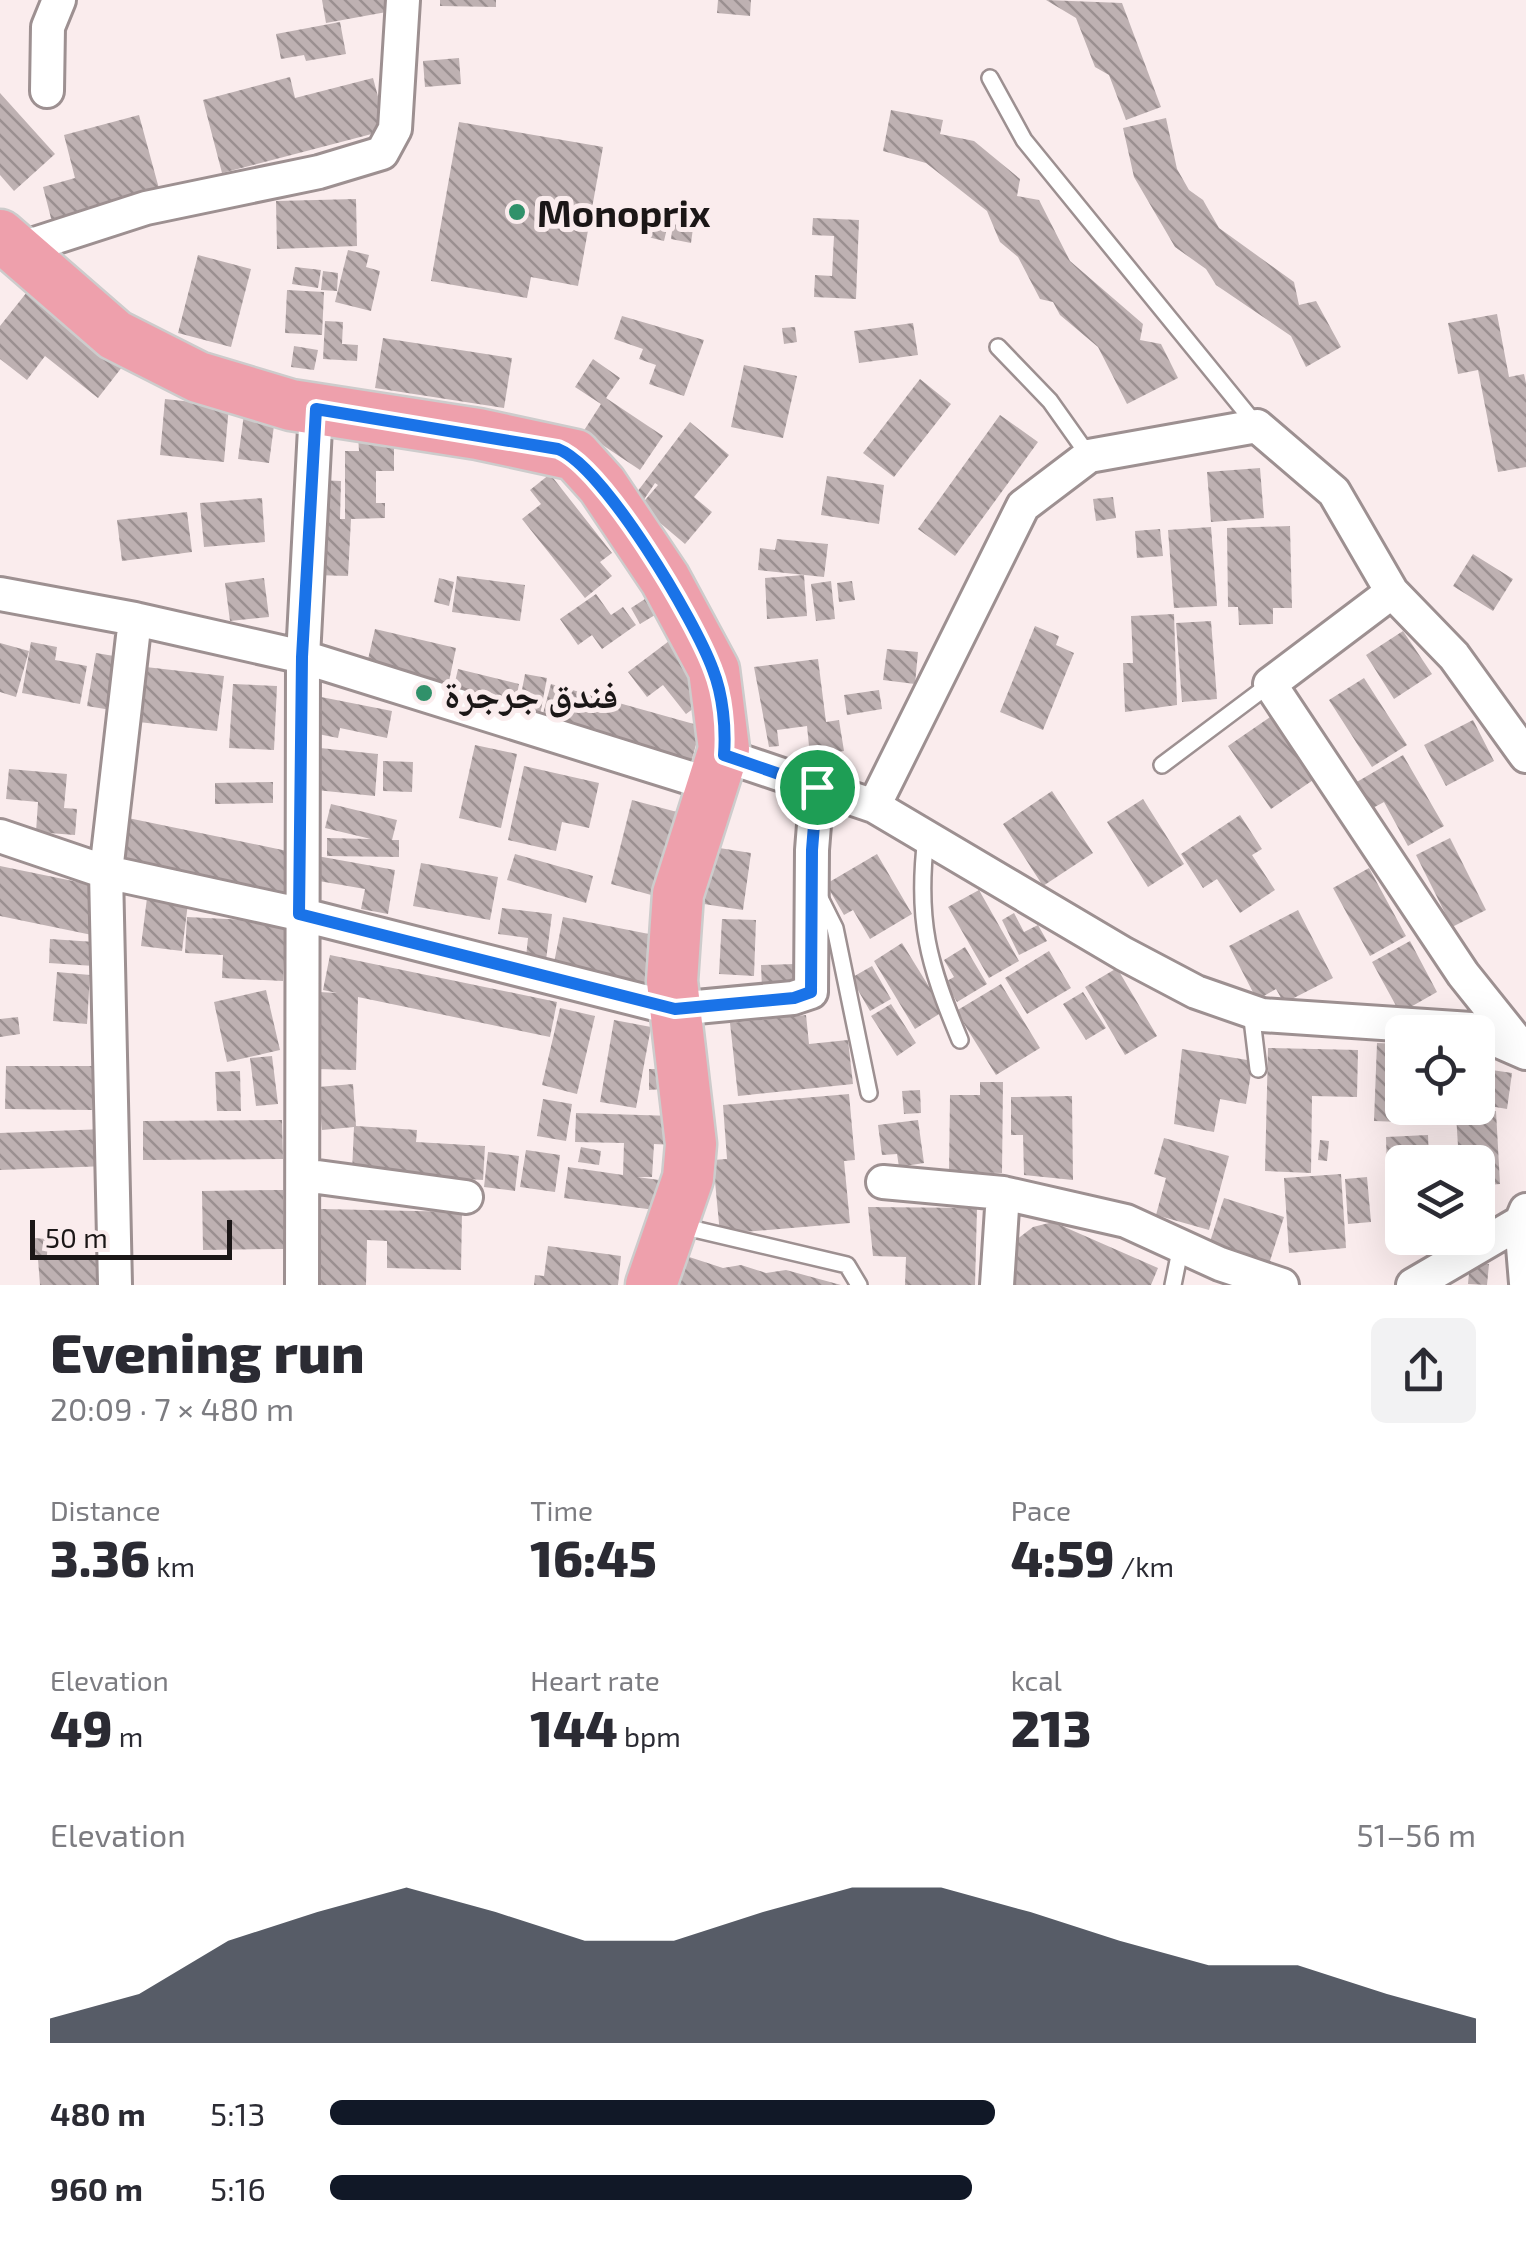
<!DOCTYPE html>
<html lang="en">
<head>
<meta charset="utf-8">
<style>
  body { margin:0; font-family:"Exo 2","Noto Naskh Arabic",sans-serif; background:#f2f2f3; color:#2b2b33; height:100vh; display:flex; flex-direction:column; font-size:38px; white-space:nowrap }
  * { box-sizing:border-box; margin:0 }
  p { font-size:32px; color:#7c7c81 }
  .icon { flex:none; width:55px; height:55px; fill:none; stroke:currentColor; stroke-width:2; stroke-linecap:round; stroke-linejoin:round }
  .map { position:relative; height:1285px; overflow:hidden }
  .panel { display:flex; flex-direction:column; background:#fff; flex:1 }
  .panel>* { flex:none }
  .controls { position:absolute; left:1385px; top:1015px; display:grid; gap:20px }
  .controls a { display:grid; place-items:center; width:110px; height:110px; border-radius:15px; background:#fff; box-shadow:0 10px 40px #0002; font-size:50px }
  .scale { position:absolute; left:30px; bottom:25px; width:202px; box-sizing:border-box; padding-left:10px; border:5px solid #1b1717; border-top:0; font-size:28px; line-height:35px; white-space:nowrap; color:#1b1717; -webkit-text-stroke:8px #faeced; paint-order:stroke }
  .pin { position:absolute; display:grid; place-items:center; width:85px; height:85px; color:#fff; margin:-42px; border:5px solid #fff; border-radius:50%; box-shadow:0 2px 10px #0007 }
  .round { display:grid; place-items:center; flex:none; width:105px; height:105px; border-radius:15px; background:#f2f2f3 }
  .head { display:flex; align-items:center; justify-content:space-between; height:170px; padding:0 50px }
  h1 { font-size:55px; font-weight:800; line-height:75px }
  .metrics { display:grid; grid-template-columns:repeat(3,1fr); gap:15px; height:170px; padding:10px 50px }
  .metrics div { display:grid; align-content:center }
  .metrics b { font-size:50px; font-weight:800 }
  .metrics small { font-size:28px; font-weight:400 }
  .metrics p { font-size:28px }
  .chart { height:280px; padding:20px 50px }
  .chart p { display:flex; justify-content:space-between }
  .chart svg { width:100%; height:180px; margin-top:10px; fill:#111827; opacity:.7 }
  ul { padding:0 50px; list-style:none; font-size:32px }
  li { display:grid; grid-template-columns:160px 120px 1fr; align-items:center; height:75px }
  li i { height:25px; border-radius:12px; background:#111827 }
  .map>svg:first-child { display:block }
  .building { fill:url(#building-back-hatch) }
  .lines { fill:none; stroke-linecap:round; stroke-linejoin:round }
  .service-casing { stroke:#9d9091; stroke-width:20 }
  .minor-casing { stroke:#9d9091; stroke-width:38 }
  .primary-casing { stroke:#cdcccc; stroke-width:55 }
  .service { stroke:#fff; stroke-width:15 }
  .minor { stroke:#fff; stroke-width:32 }
  .primary { stroke:#eea0ac; stroke-width:50 }
  .route-casing { stroke:#fff; stroke-width:20 }
  .route { stroke:#1a73e8; stroke-width:12 }
  .poi-dot { fill:#30916a; stroke:#faeced; stroke-width:4 }
  .labels { text-anchor:middle; dominant-baseline:central; stroke-width:10; stroke-linejoin:round; paint-order:stroke }
  .poi-label { font-size:38px; font-weight:bold; fill:#1b1717; stroke:#faeced; text-anchor:start }
</style>
</head>
<body>
<div class="map">
<svg width="1526" height="1285" viewBox="0 0 1526 1285">
  <defs>
    <pattern id="building-back-hatch" width="6" height="6" patternUnits="userSpaceOnUse" patternTransform="scale(2.5)"><rect width="6" height="6" fill="#beb1b2"/><path d="M-1 5l2 2M0 0l6 6M5-1l2 2" fill="none" stroke="#9a8f90"/></pattern>
  </defs>
  <rect width="100%" height="100%" fill="#faeced"/>
  <path class="building" d="M322,0H390L392,11L326,23Z
    M440,0H496V7L440,6Z
    M718,0H751L750,16L717,13Z
    M1046,0L1122,3L1161,107L1126,120L1109,75L1095,67L1076,18Z
    M340,22L346,54L306,61L304,55L281,59L276,34Z
    M459,58L461,84L425,87L423,61Z
    M290,77L295,98L373,78L387,130L222,173L203,100Z
    M0,93L55,154L14,191L0,175Z
    M891,110L943,120L940,134L974,141L1020,179L1017,196L1039,200L1070,261L1143,324L1140,340L1161,344L1178,378L1127,404L1098,347L1060,315L1053,302L1040,299L1018,257L1000,242L987,211L926,163L883,151Z
    M139,115L161,196L53,226L43,187L75,178L64,135Z
    M1166,118L1177,169L1189,190L1203,200L1219,228L1294,282L1299,305L1316,301L1341,347L1306,367L1291,336L1216,285L1206,269L1175,247L1134,177L1123,128Z
    M459,122L603,147L578,286L531,277L527,298L431,281Z
    M356,199L357,246L277,249L276,201Z
    M813,218L859,220L856,299L814,297L815,275L832,276L834,236L812,235Z
    M648,220L668,224L664,241L644,236Z
    M673,224L693,228L691,243L671,239Z
    M348,250L369,255L366,267L380,271L371,311L335,302Z
    M198,255L251,269L231,347L178,333Z
    M295,267L321,270L318,288L292,284Z
    M323,271L338,273L337,291L321,290Z
    M31,287L126,362L98,398L45,356L27,380L0,359V326Z
    M287,290L324,292L322,335L285,333Z
    M1497,314L1509,377L1524,374L1526,383V467L1498,472L1478,370L1458,374L1448,323Z
    M622,316L704,340L684,396L649,384L656,365L639,359L643,349L614,339Z
    M325,321L343,322L342,344L358,345L357,361L323,359Z
    M913,323L918,355L859,363L854,331Z
    M795,327L797,342L784,344L782,328Z
    M383,338L512,358L504,408L375,388Z
    M294,346L318,350L314,370L291,367Z
    M593,359L620,378L606,398L663,436L640,470L583,432L601,404L575,387Z
    M744,365L797,376L783,438L731,427Z
    M920,379L951,404L894,477L863,453Z
    M165,399L229,406L224,462L160,455Z
    M244,414L275,418L269,463L238,459Z
    M1000,415L1038,442L955,556L918,529Z
    M690,422L729,455L694,497L712,512L685,544L640,506L658,485L655,483L643,501L634,496Z
    M358,435H394V471H376V503H385V518L351,519L348,576L314,575L318,480L341,481L340,519H345V451H359Z
    M1260,468L1264,518L1211,522L1207,472Z
    M550,474L612,553L600,562L612,576L585,598L522,519L541,504L530,490Z
    M827,476L884,485L879,524L821,515Z
    M1113,497L1116,518L1096,521L1093,499Z
    M262,498L265,542L204,547L200,503Z
    M187,512L192,552L122,561L117,520Z
    M1290,526L1292,608H1273V624L1239,625L1238,607H1228L1227,528Z
    M1211,527L1217,606L1174,608L1168,530Z
    M1160,529L1163,556L1137,558L1135,531Z
    M777,539L828,544L824,577L758,570L760,548L775,550Z
    M1473,554L1513,579L1493,611L1453,586Z
    M804,575L807,616L767,619L765,578Z
    M457,576L525,585L520,621L452,612Z
    M264,578L269,617L230,621L225,583Z
    M439,578L454,582L449,606L434,602Z
    M831,581L835,619L816,621L811,584Z
    M852,581L855,600L839,602L837,583Z
    M596,594L611,615L623,607L636,625L602,649L592,635L578,645L560,619Z
    M645,599L655,615L640,624L631,608Z
    M1174,614L1177,705L1125,712L1123,663H1133L1131,616Z
    M1211,621L1217,699L1182,702L1176,623Z
    M1035,626L1059,636L1056,645L1074,653L1043,730L1000,712Z
    M375,629L456,648L448,686L366,668Z
    M1403,631L1432,674L1394,699L1366,655Z
    M669,641L705,689V700L686,714L663,685L647,697L628,672Z
    M31,642L57,647L55,660L87,666L80,704L22,693Z
    M0,643L29,651L16,697L0,692Z
    M887,649L918,652L915,684L883,680Z
    M96,653L126,658L117,711L87,706Z
    M818,659L826,722L839,720L844,751L810,756L807,726L777,730L779,746L769,747L754,667Z
    M137,666L224,676L217,731L130,721Z
    M458,669L519,684L514,710L452,695Z
    M525,674L547,678L539,720L517,716Z
    M1364,678L1407,745L1372,767L1329,700Z
    M233,684L277,686L274,750L229,748Z
    M551,684L701,726L691,763L541,721Z
    M879,690L882,709L847,715L844,695Z
    M321,697L392,711L387,738L340,728L338,738L313,733Z
    M1273,715L1316,778L1271,809L1228,746Z
    M1473,720L1494,761L1446,786L1424,745Z
    M475,745L517,754L501,828L459,818Z
    M320,748L378,754L375,796L316,790Z
    M1403,755L1444,826L1408,846L1384,802L1369,810L1355,783Z
    M383,761L413,762L412,792L383,791Z
    M524,766L599,783L589,828L562,822L556,851L508,840Z
    M9,769L67,774L64,808L77,809L75,835L36,832L38,802L6,799Z
    M273,782V803L215,804V783Z
    M1052,791L1093,853L1043,886L1003,824Z
    M1143,799L1184,864L1148,887L1107,822Z
    M632,800L677,812L655,896L611,884Z
    M331,804L397,820L392,840H399V857L327,856V838L371,839L325,828Z
    M1240,815L1262,849L1252,855L1275,890L1240,913L1217,879L1203,888L1181,854Z
    M128,818L292,852L283,897L118,863Z
    M1450,838L1486,910L1452,927L1416,855Z
    M713,847L751,853L743,910L704,904Z
    M515,854L593,876L586,903L507,880Z
    M877,854L912,914L870,939L853,910L844,915L826,884Z
    M317,856L395,870L388,914L361,909L365,889L313,880Z
    M421,863L498,877L490,920L413,906Z
    M0,866L102,887L92,935L0,916Z
    M1369,868L1406,936L1370,956L1333,888Z
    M979,890L1019,961L989,978L948,907Z
    M147,898L188,903L182,951L141,946Z
    M502,908L552,914L546,960L526,957L528,938L498,934Z
    M1298,910L1333,978L1284,1003L1276,989L1257,1000L1229,946Z
    M1014,913L1024,932L1038,925L1047,941L1019,955L1002,920Z
    M187,917L286,922L283,981L222,978L223,955L185,953Z
    M563,917L654,935L644,986L553,968Z
    M722,919L756,920L754,976L719,974Z
    M50,939L95,942L94,966L49,963Z
    M1410,941L1437,992L1400,1013L1372,962Z
    M902,943L944,1011L915,1029L874,961Z
    M965,947L987,984L957,1002L945,982L954,977L944,960Z
    M1049,951L1071,988L1027,1014L1005,978Z
    M330,955L557,1002L550,1037L358,997L356,1070L317,1069L319,992L337,993L323,990Z
    M795,964L796,988L762,989L761,965Z
    M872,966L891,999L870,1011L851,978Z
    M1117,968L1157,1036L1125,1055L1085,987Z
    M57,972L90,975L87,1024L53,1021Z
    M1001,984L1040,1048L996,1075L956,1011Z
    M266,990L280,1050L227,1062L214,1002Z
    M1083,992L1106,1028L1086,1040L1063,1004Z
    M891,1004L916,1043L897,1056L871,1016Z
    M560,1008L595,1016L577,1094L542,1085Z
    M806,1015L809,1044L848,1040L853,1084L738,1096L730,1023Z
    M18,1017L20,1034L0,1037V1019Z
    M614,1020L651,1027L636,1108L600,1102Z
    M1377,1043L1402,1044V1108H1429L1428,1123L1374,1121Z
    M1268,1048L1358,1050L1357,1097L1312,1096L1311,1173L1265,1171Z
    M1182,1049L1253,1061L1246,1104L1220,1099L1214,1132L1174,1124Z
    M272,1056L278,1104L256,1106L250,1058Z
    M6,1066H93L92,1110L5,1109Z
    M1478,1068L1512,1073L1507,1109L1478,1104Z
    M649,1069H661L662,1089L649,1090Z
    M240,1071L241,1111H217L215,1072Z
    M980,1082H1003L1002,1173L949,1172L950,1095H980Z
    M353,1084L356,1126L417,1130L416,1142L485,1146L483,1180L352,1172L354,1127L322,1130L318,1087Z
    M920,1090L921,1113L904,1114L902,1091Z
    M849,1094L855,1160L844,1161L850,1223L720,1234L713,1160L727,1159L723,1105Z
    M1072,1096L1073,1180L1024,1175L1023,1135H1011V1097Z
    M543,1099L572,1104L566,1141L537,1136Z
    M1496,1111L1500,1184L1478,1186V1162H1459L1456,1114Z
    M576,1113L673,1116V1145L654,1144L652,1177H637L659,1180L655,1210L564,1198L568,1167L623,1175L624,1143L575,1142Z
    M282,1120L283,1159L143,1160V1121Z
    M918,1120L924,1163L899,1167L897,1154L882,1155L878,1125Z
    M105,1129L107,1166L0,1170V1133Z
    M1428,1135L1429,1162H1402V1210H1388L1386,1137Z
    M1164,1138L1229,1156L1209,1230L1156,1215L1166,1178L1154,1174Z
    M1320,1140L1329,1141L1327,1161L1318,1160Z
    M581,1147L601,1151L599,1165L578,1162Z
    M526,1150L560,1155L555,1192L520,1187Z
    M488,1152L519,1156L515,1191L484,1187Z
    M1341,1174L1346,1248L1289,1253L1284,1178Z
    M1367,1177L1371,1222L1348,1224L1345,1179Z
    M283,1190L284,1249L203,1250L202,1191Z
    M1224,1198L1284,1217L1268,1267L1208,1248Z
    M868,1207L977,1208L975,1285H905L906,1257L873,1256Z
    M321,1209L462,1212L461,1270L387,1268V1241L367,1240L366,1285H320Z
    M1053,1222L1158,1268L1151,1285H1013L1016,1240L1033,1227Z
    M33,1238L48,1239L47,1255H33Z
    M548,1246L621,1256L618,1285H534L535,1275L544,1276Z
    M101,1255L103,1285H40L38,1259Z
    M683,1255L723,1268L741,1265L766,1273L786,1270L841,1285H676Z
    M1470,1262L1489,1264L1487,1285L1468,1284Z"/>
  <g class="lines">
    <defs>
      <path id="service" d="M990,78L1024,140L1257,426
        M998,347L1050,401L1089,456
        M1162,765L1270,684
        M926,837C916,921 928,963 960,1040
        M820,898L835,928L869,1093
        M1251,1011L1258,1069
        M681,1226L847,1265L859,1285
        M1173,1285L1181,1246"/>
      <path id="minor" d="M47,91L48,27L59,0
        M16,250L146,208L319,172L382,153L395,129L403,0
        M0,594L135,619
        M723,755L874,806L1124,954L1196,992L1262,1015L1471,1029L1526,1053
        M874,806L1023,506L1089,456L1257,426L1334,492L1392,592
        M0,836L106,872L299,914L675,1009L793,998L811,992L812,850L817,787
        M1523,1049L1463,974L1270,684L1392,592L1454,656L1526,756
        M303,1175L466,1197
        M883,1182L1003,1193
        M1526,1210L1521,1222L1526,1283
        M115,1285L106,872L135,619L303,657L716,786
        M302,1285L303,657L316,409
        M997,1285L1003,1193L1126,1221L1220,1264L1282,1285
        M1413,1285L1521,1222"/>
      <path id="primary" d="M0,235L115,335L198,377L291,405L478,434L575,455L602,485L665,579L714,670L724,749L678,894L672,981L691,1144L688,1178L651,1285"/>
    </defs>
    <use href="#service" class="service-casing"/>
    <use href="#minor" class="minor-casing"/>
    <use href="#primary" class="primary-casing"/>
    <use href="#service" class="service"/>
    <use href="#minor" class="minor"/>
    <use href="#primary" class="primary"/>
  </g>
  <g class="lines">
    <defs>
      <path id="route" d="M316,409L558,449C604,467 695,620 713,670C723,695 726,729 724,755L817,787L812,850L811,992L794,998L675,1009L299,914L302,657Z"/>
    </defs>
    <use href="#route" class="route-casing"/>
    <use href="#route" class="route"/>
  </g>
  <g class="poi-dot">
    <circle cx="517" cy="212" r="10"/>
    <circle cx="424" cy="693" r="10"/>
  </g>
  <g class="labels">
    <g class="poi-label">
      <text x="537" y="212">Monoprix</text>
      <text x="444" y="693">فندق جرجرة</text>
    </g>
  </g>
</svg>
<div class="controls">
<a><svg class="icon" aria-label="locate" viewBox="0 0 24 24"><circle cx="12" cy="12" r="6"/><path d="M12 2v4M12 18v4M2 12h4M18 12h4"/></svg></a>
<a><svg class="icon" aria-label="layers" viewBox="0 0 24 24"><path d="M12 4l9 5-9 5-9-5zM3 14l9 5 9-5"/></svg></a>
</div>
<div class="scale">50 m</div>
<div class="pin" style="left:817px;top:787px;background:#1e9e55"><svg class="icon" aria-label="arrive" viewBox="0 0 24 24"><path d="M6 21V4h12l-3 4 3 4H6"/></svg></div>
</div>
<section class="panel">
<div class="head"><div><h1>Evening run</h1><p>20:09 · 7 × 480 m</p></div><a class="round"><svg class="icon" aria-label="share" viewBox="0 0 24 24"><path d="M12 15V3M7 8l5-5 5 5M5 13v7h14v-7"/></svg></a></div>
<div class="metrics">
<div><p>Distance</p><b>3.36<small> km</small></b></div>
<div><p>Time</p><b>16:45</b></div>
<div><p>Pace</p><b>4:59<small> /km</small></b></div>
</div>
<div class="metrics">
<div><p>Elevation</p><b>49<small> m</small></b></div>
<div><p>Heart rate</p><b>144<small> bpm</small></b></div>
<div><p>kcal</p><b>213</b></div>
</div>
<div class="chart"><p><span>Elevation</span>51–56 m</p>
<svg viewBox="0 0 160 44" preserveAspectRatio="none"><path d="M0 44V38L10 32L20 19L30 12L40 6L50 12L60 19L70 19L80 12L90 6L100 6L110 12L120 19L130 25L140 25L150 32L160 38V44z"/></svg>
</div>
<ul>
<li><b>480 m</b>5:13<i style="width:58%"></i></li>
<li><b>960 m</b>5:16<i style="width:56%"></i></li>
</ul>
</section>
</body>
</html>
